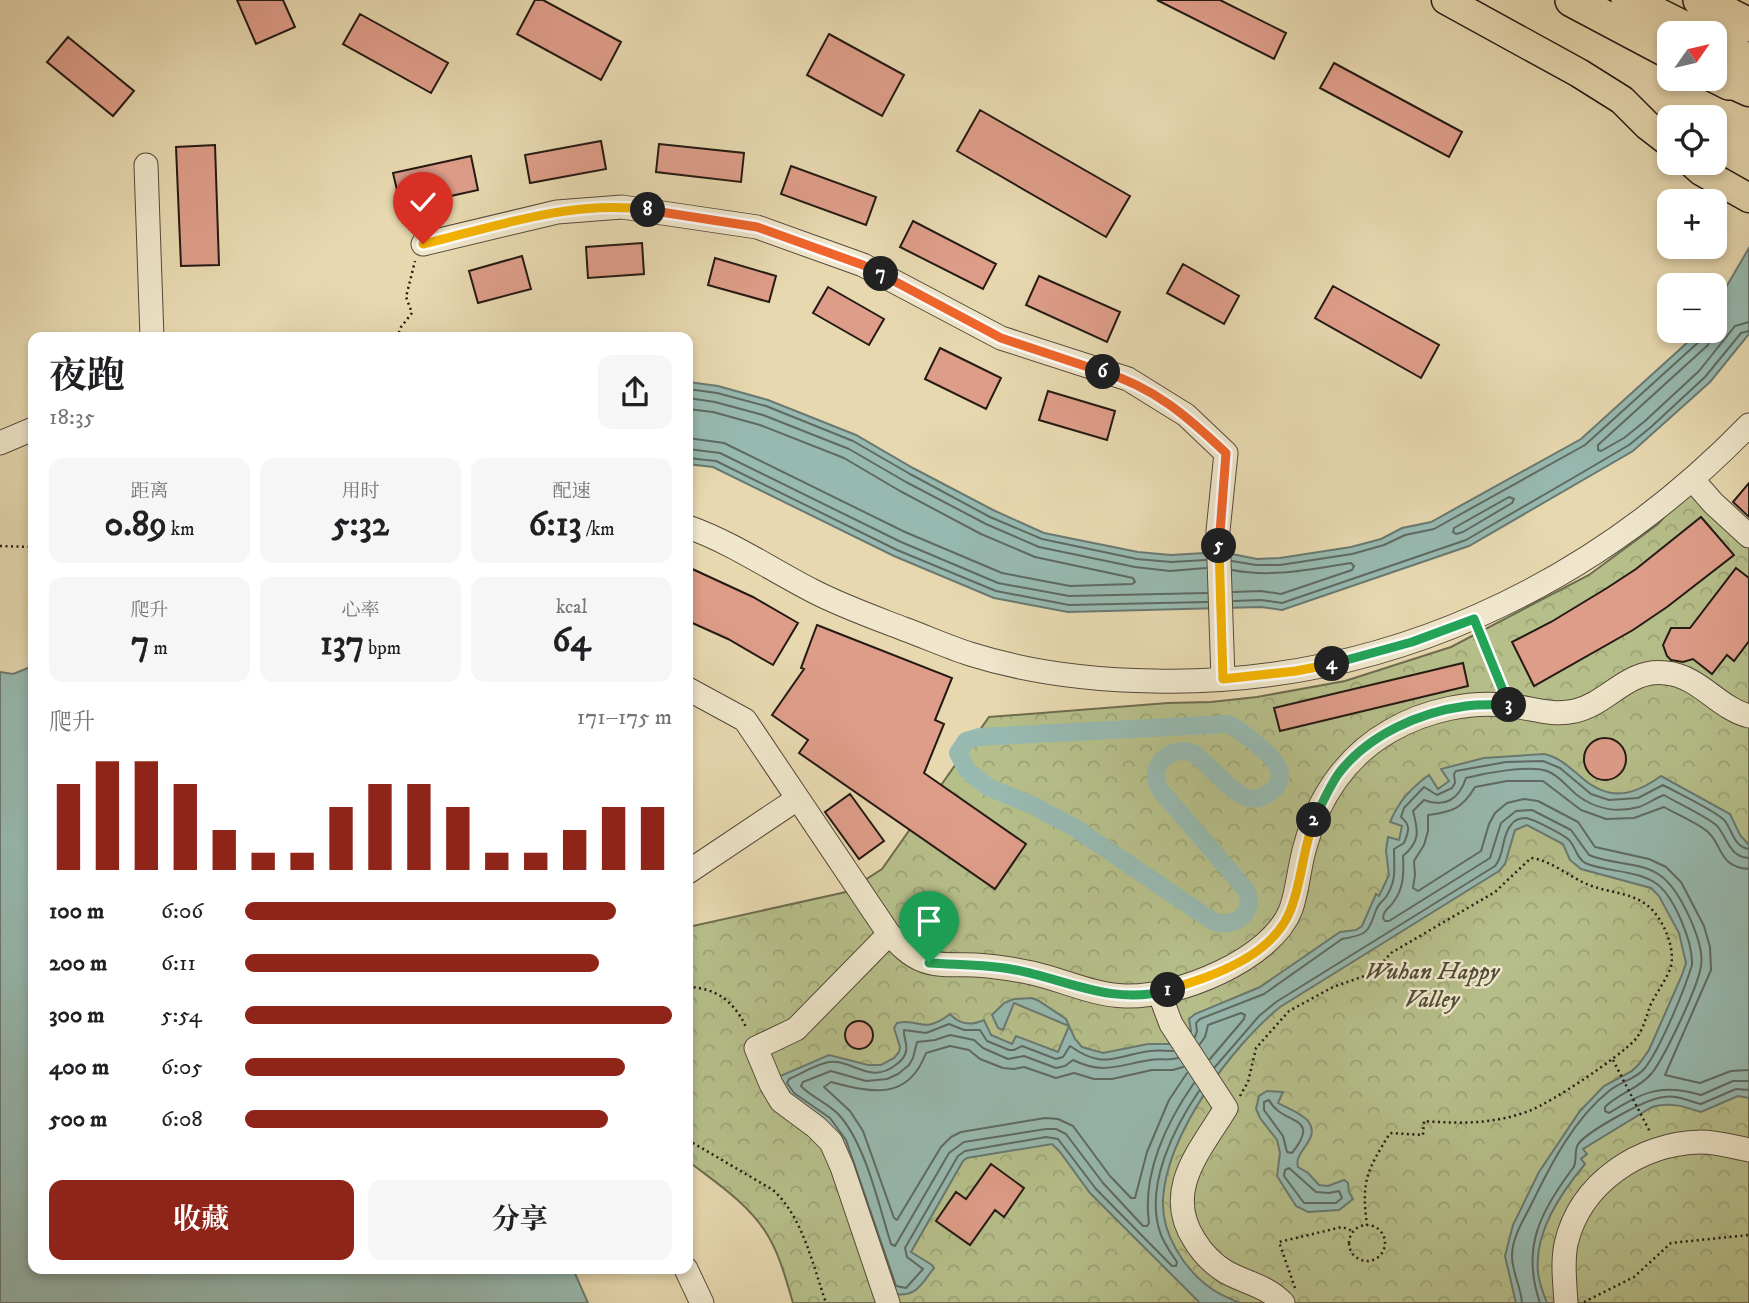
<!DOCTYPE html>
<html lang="zh">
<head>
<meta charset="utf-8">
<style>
  body { margin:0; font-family:"IM FELL DW Pica","Noto Serif SC",serif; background:#f6f6f6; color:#202124; height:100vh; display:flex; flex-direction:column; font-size:26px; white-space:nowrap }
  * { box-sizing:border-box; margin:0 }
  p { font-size:23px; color:#757577 }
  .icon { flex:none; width:38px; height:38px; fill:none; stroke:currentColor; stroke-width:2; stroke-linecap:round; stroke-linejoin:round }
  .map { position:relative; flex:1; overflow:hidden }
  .panel { position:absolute; left:28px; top:332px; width:665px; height:942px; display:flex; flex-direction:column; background:#fff; border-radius:14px; box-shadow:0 4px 10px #0003 }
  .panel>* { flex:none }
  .needle { width:46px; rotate:56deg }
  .controls { position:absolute; left:1657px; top:21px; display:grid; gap:14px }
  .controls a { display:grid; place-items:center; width:70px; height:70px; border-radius:14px; background:#fff; box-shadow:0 4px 10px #0003; font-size:35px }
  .pin { position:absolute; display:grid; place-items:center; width:60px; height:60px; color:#fff; margin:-72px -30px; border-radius:50% 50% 50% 0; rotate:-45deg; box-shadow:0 0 7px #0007 }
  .pin .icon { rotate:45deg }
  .km { position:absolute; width:35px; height:35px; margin:-18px; border-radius:50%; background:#222; color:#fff; font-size:19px; line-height:35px; text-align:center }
  .round { display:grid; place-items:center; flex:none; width:74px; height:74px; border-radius:14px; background:#f6f6f6 }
  .overview { display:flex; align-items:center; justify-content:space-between; height:119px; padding:0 21px }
  h1 { font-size:38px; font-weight:700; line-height:52px }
  .figures { display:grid; grid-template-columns:repeat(3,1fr); gap:10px; height:119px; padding:7px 21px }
  .figures div { display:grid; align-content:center; border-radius:14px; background:#f6f6f6; text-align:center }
  .figures b { font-size:35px; font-weight:700 }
  .figures small { font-size:19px; font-weight:400 }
  .figures p { font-size:19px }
  .chart { height:196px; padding:14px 21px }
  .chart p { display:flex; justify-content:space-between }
  .chart svg { width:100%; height:126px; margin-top:7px; stroke:#8f2418; stroke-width:6 }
  .action { display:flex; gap:14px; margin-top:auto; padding:14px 21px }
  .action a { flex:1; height:80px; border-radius:14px; background:#8f2418; color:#fff; font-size:28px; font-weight:700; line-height:80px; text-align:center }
  .action a+a { background:#f6f6f6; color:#202124 }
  ul { padding:0 21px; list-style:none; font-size:23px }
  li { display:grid; grid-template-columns:112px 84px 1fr; align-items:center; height:52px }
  li i { height:18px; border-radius:9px; background:#8f2418 }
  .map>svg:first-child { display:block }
  .park { fill:url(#park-crowns); stroke:#6e6c4e; stroke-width:2 }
  .water { fill:#97b9b0; stroke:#697971; stroke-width:2 }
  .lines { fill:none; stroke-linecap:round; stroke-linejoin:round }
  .shore { stroke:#5e6a62; stroke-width:2 }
  .canal { stroke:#97b9b0; stroke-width:18 }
  .building { fill:#de9d89; stroke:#251a13; stroke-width:2 }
  .minor-casing { stroke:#564a3a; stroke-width:25 }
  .major-casing { stroke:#251a13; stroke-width:31 }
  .highway-casing { stroke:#251a13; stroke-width:36 }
  .path { stroke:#251a13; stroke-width:2.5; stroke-dasharray:2 3.5; stroke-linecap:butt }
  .minor { stroke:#efe6cb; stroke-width:23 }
  .major { stroke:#e7d8af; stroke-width:28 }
  .highway { stroke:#e7d8af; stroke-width:33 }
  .split-1-casing { stroke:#fff; stroke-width:14 }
  .split-2-casing { stroke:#fff; stroke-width:14 }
  .split-3-casing { stroke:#fff; stroke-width:14 }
  .split-4-casing { stroke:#fff; stroke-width:14 }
  .split-5-casing { stroke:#fff; stroke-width:14 }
  .split-6-casing { stroke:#fff; stroke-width:14 }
  .split-7-casing { stroke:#fff; stroke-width:14 }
  .split-8-casing { stroke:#fff; stroke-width:14 }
  .split-9-casing { stroke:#fff; stroke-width:14 }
  .split-1 { stroke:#22a559; stroke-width:9 }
  .split-2 { stroke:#f5b400; stroke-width:9 }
  .split-3 { stroke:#22a559; stroke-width:9 }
  .split-4 { stroke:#22a559; stroke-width:9 }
  .split-5 { stroke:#f5b400; stroke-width:9 }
  .split-6 { stroke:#f0652b; stroke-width:9 }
  .split-7 { stroke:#f0652b; stroke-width:9 }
  .split-8 { stroke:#f0652b; stroke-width:9 }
  .split-9 { stroke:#f5b400; stroke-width:9 }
  .labels { text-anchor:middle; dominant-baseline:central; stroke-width:5; stroke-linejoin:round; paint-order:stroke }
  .park-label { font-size:24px; font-style:italic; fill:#504c37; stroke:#efe6cb }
</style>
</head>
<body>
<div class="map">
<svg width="1749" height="1303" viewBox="0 0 1749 1303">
  <defs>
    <pattern id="park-crowns" width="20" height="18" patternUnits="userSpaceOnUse" patternTransform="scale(1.75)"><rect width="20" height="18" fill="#b6bf8a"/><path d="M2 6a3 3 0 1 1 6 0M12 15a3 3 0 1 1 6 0" fill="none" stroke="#9ca476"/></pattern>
  </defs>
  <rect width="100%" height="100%" fill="#e7d8af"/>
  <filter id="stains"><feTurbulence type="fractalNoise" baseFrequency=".00286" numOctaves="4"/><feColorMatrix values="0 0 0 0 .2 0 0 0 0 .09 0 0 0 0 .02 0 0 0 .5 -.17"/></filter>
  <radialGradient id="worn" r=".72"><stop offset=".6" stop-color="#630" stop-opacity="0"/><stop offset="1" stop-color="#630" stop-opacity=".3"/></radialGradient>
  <path class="park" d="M1687,491L1749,546V1303H793C786,1279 779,1252 765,1231C746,1202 715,1182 688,1161V927L846,892L882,869L989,717L1168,703L1211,702L1257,697L1345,681L1451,647L1589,575L1658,524Z"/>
  <path class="water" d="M1749,248V334L1710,382L1633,451L1469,546L1282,610L1261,607L1068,612L994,598L894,556L713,467L688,464V382L718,386L768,400L856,435L913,468L993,510L1044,533L1138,552L1171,555L1222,552L1257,559L1280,558L1351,547L1381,539L1402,528L1431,522L1581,439L1700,331H1715V306Z
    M33,666V1269H573L588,1303H0V672L13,674Z
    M1544,754C1559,757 1569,767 1581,777C1609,802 1633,796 1661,776L1730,814L1740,835L1749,845V1098L1738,1096L1701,1112C1683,1106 1670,1102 1652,1107L1583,1149L1587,1154L1581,1159L1585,1164C1561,1193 1534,1232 1538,1272C1539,1283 1543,1293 1547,1303H1516L1505,1256L1513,1225L1539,1172L1580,1111L1604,1086L1632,1071L1639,1064L1649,1050L1682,975L1686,963L1679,933L1659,896L1651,888L1581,869L1570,860L1563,844L1527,825L1515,830L1505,864L1499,871L1280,1007C1231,1047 1167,1134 1163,1199C1161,1233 1184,1270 1212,1289C1220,1295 1231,1299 1240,1303H1200L1090,1193L1060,1152L1052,1144L967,1158L963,1161L911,1252L932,1265L934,1268C921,1284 917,1297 895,1294L848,1163L790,1099L778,1077L829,1055L868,1065H881L894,1058L899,1052L900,1047L894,1028L897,1023C921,1017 921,1036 950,1014C959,1024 971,1026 984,1020L991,1035L1012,1044L1016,1036L1058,1052L1069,1026L1014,1003L1003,1030L998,1028L992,1015L1004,1003L1014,999L1032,998L1039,1001L1066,1019L1075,1039L1082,1047L1103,1053L1148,1044H1170L1191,1031L1189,1019L1195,1014L1260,987L1340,932L1356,930L1362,926L1376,894L1379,896L1389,875L1386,851L1388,837L1399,840L1402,826L1390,822C1399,801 1410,789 1429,775L1438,789L1449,781L1441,769L1484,758Z
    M1267,1091L1283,1092L1278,1103C1287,1108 1301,1113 1308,1121C1322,1139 1293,1151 1298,1167L1308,1173L1319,1185L1328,1186L1344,1180L1348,1183L1349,1192L1353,1199L1339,1210L1308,1212L1296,1206L1277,1176L1280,1153L1277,1140L1260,1118L1256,1109L1259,1096Z"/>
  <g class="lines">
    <path class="shore" d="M1713,331L1708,345L1598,445V450L1601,451L1624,438L1645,421L1699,371L1735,326L1749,322
      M688,389L717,393L766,406L853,441L910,474L990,517L1042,539L1137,559L1171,562L1206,560
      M688,398L715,402L763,415L849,449L906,482L986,524L1039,547L1135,567L1170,571L1206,568
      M688,409L713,412L760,425L844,458L900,491L981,534L1035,557L1133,578L1135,582L1132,584L1070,586L1002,573L905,532L724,443L688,438
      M688,449L720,453L901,542L998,583L1069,596L1207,593
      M688,458L716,461L897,550L996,591L1069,605L1207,602
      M1509,497L1514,499L1512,503L1463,532L1456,534L1453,532L1454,528Z
      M1232,561L1256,565H1280L1352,554L1384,545L1405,535L1434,529L1585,445L1702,339L1704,331
      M1232,570C1272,578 1311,569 1351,563L1354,566L1352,570L1281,594L1261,591L1233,592
      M1234,601L1261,600L1282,603L1466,540L1578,475L1629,445L1651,427L1705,377L1741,333L1749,331
      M1749,858C1730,857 1728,840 1718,827C1712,819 1675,802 1664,795C1655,798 1648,804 1639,807C1617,813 1595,809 1577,795C1567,787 1559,775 1547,771C1528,765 1485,773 1466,778C1459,800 1444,808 1424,800L1413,811C1418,830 1421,841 1403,856C1404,874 1404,889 1392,904C1387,910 1384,910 1383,918L1385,921H1389L1490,858L1501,823L1516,811L1532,810L1571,830L1589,855C1611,865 1641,861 1661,876C1680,890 1705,943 1701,966C1698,987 1665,1056 1652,1073C1639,1089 1619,1093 1605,1107V1111L1609,1113C1644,1092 1660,1083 1701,1095L1733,1081H1749
      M1749,869C1719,867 1723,847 1709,833C1700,824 1676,814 1664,807L1634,818L1606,819L1581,810L1543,781H1507L1475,787C1462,809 1452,812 1428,815V831L1424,845L1414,861L1415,875L1413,888L1418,891L1481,851L1489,824L1495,813L1507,803L1524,799L1538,801L1578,822L1595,847L1649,859L1666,867L1681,882L1704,926L1710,947L1711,970L1665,1075L1700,1083L1731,1071L1749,1070
      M1195,1037L1197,1031L1196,1023L1200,1019L1264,994L1342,939C1367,935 1368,933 1376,910C1378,904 1382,902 1386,897C1397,880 1394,868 1394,849L1404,843C1409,831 1411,825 1401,817L1404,808L1424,787L1437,795L1452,788L1455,783L1454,774L1456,771L1506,762L1543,761L1560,768L1591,794L1609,800L1638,798L1663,785C1676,792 1718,812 1725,821C1733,832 1734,847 1749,849
      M1200,1044L1205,1037L1208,1025L1241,1013L1245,1015L1244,1019L1210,1059
      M1173,1051C1165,1051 1158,1050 1150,1051C1114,1056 1104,1070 1070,1046L1063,1057L1056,1059L1022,1046L1014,1050H1009L987,1041L980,1030H964L949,1024L926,1033L904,1030C903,1037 908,1044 906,1051C905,1057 901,1061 897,1064C870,1086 853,1059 829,1062C816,1064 801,1074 789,1079L787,1083L794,1093L830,1118L846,1140L896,1286L906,1288L923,1269L907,1257L905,1248L958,1156L965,1151L1046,1137L1058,1139L1096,1189L1172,1266H1176L1177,1262C1170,1252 1162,1241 1159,1229C1146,1183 1174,1128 1199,1091
      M1178,1058C1168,1061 1159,1058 1150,1060C1119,1065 1103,1075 1073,1060L1065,1066L1056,1068L1024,1056L1008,1059L983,1048L974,1040L950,1035L935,1040L917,1042L913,1058L909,1065L898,1074L887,1079L866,1081L831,1071L803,1082L801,1086C812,1098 829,1103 840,1116C866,1146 879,1206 891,1244L895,1246L949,1153L964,1142L1046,1129H1056L1066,1134L1103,1183L1143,1226H1147L1149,1223C1142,1174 1166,1123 1194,1083
      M1183,1067L1173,1070H1152L1112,1079H1094L1074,1073L1056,1078L1024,1067L1014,1069L1003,1068L980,1059L969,1050L950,1046L926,1053C908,1101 872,1093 831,1082L824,1087L850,1111L863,1131L894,1218L897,1220L941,1147L951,1137L961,1132L1045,1118L1058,1119L1073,1126L1110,1176L1131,1198H1135L1147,1152L1169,1100L1187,1073
      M1215,1067L1259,1016L1276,1002L1495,866C1505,855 1501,836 1511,825C1514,820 1520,818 1526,818C1533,819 1565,835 1570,841C1577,850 1576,857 1585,863C1606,872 1635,870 1654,882C1674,894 1693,943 1692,965C1684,991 1661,1047 1645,1068C1635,1080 1621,1081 1609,1091C1575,1118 1552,1162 1533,1201C1525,1218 1512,1236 1512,1256C1512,1272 1521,1287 1522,1303
      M1269,1100C1282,1126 1323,1114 1292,1153L1287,1152L1283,1136L1264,1110V1102Z
      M1289,1168L1316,1192L1329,1193L1339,1191L1342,1198L1336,1203H1304L1284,1176L1285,1170Z
      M1540,1303C1521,1248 1540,1212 1573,1168C1578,1161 1573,1150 1579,1143C1590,1130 1647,1098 1664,1097C1677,1095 1689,1101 1701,1104L1736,1089L1749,1090"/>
    <path class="canal" d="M1227,724C1239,728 1272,755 1278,767C1287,786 1262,804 1245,797C1232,792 1207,764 1195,754C1171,743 1145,767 1161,791L1246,890C1257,913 1232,931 1211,920L1075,828L1034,806L988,787L967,770L958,753L966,741L979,737Z"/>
  </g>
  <path class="building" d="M237,0H283L295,27L256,44Z
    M535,0H543L621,42L601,80L517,34Z
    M1157,0H1220L1286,33L1274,59Z
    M360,14L448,63L431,93L343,44Z
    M829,34L904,75L882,116L807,75Z
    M68,37L134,91L113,116L47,62Z
    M1334,63L1462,132L1449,157L1320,88Z
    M980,110L1130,196L1106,237L957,151Z
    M601,141L606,169L530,183L525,155Z
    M659,144L744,153L741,182L656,172Z
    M215,145L219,265L181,266L176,147Z
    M471,156L478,190L401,207L393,173Z
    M791,166L876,197L866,225L781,194Z
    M913,221L996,264L983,289L900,247Z
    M642,243L644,274L588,278L586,247Z
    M522,256L531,289L478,303L469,271Z
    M715,258L776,276L769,302L708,285Z
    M1183,264L1239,296L1224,324L1167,293Z
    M1039,276L1120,312L1107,342L1026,305Z
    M1333,286L1439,345L1421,378L1315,318Z
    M828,287L884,319L869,345L813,313Z
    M940,348L1001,378L986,409L925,379Z
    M1048,391L1115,411L1107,440L1039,420Z
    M1749,483V517L1733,502Z
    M1701,517L1734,555L1667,607L1633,630L1534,686L1512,642L1551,622L1607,588L1636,569Z
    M688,567L753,597L798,623L773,665L728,639L688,621Z
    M1736,568L1749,578V641L1734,661L1727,655L1712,674L1693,659L1683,662L1671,660L1667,656L1663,645L1671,628H1690Z
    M817,625L952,678L935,720L944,724L924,773L1026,844L995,889L799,753L808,740L772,715L804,669L801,668Z
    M1463,663L1468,686L1280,731L1274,708Z
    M1584 759a21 21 0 1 1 42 0a21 21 0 1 1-42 0Z
    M850,794L884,841L859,859L825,812Z
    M845 1035a14 14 0 1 1 28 0a14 14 0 1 1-28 0Z
    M991,1164L1024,1188L1004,1217L995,1210L970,1245L936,1221L956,1192L966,1199Z"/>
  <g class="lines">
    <defs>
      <path id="minor" d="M146,165L152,338
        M423,244L557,212L622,207L757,227L863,265L1001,338L1128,379L1186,415L1226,453L1218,531L1223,679
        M0,443L33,429
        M1693,480L1713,503L1749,536
        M688,527C731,542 772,570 813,591C842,606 873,617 904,629C926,637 948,647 970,654C1030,673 1091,680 1154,681C1383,686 1592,587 1749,425
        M688,689L745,720L889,934
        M688,872L797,799
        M1159,992L1171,1024L1226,1108C1200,1151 1162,1191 1195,1241C1203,1254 1213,1264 1226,1272C1246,1283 1267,1286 1283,1303
        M686,1269L702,1303
        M888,1303L842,1167L831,1142L816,1127L781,1101L771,1084L756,1048L796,1029L889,934C899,944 909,955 922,960C938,967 958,964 975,965C994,966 1013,969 1032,973C1063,980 1093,995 1125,996C1176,998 1272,960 1291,909C1298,889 1299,867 1305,847C1318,798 1346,756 1390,731C1426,710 1472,700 1513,706C1535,709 1553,716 1575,711C1609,703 1628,668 1666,673C1699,676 1718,708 1749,716
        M1566,1303C1565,1284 1562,1263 1566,1244C1580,1183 1640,1143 1701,1142C1717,1142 1734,1147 1749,1150"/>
      <path id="major" d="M1446,0L1579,73L1622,100L1648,126L1670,143
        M1729,83L1749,92
        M1692,163L1701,171L1749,198"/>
      <path id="highway" d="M1572,0L1670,52
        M1628,0L1694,33
        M1700,0L1749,25
        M1715,44L1749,61
        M1715,76L1729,83"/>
    </defs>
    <use href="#minor" class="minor-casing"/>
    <use href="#major" class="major-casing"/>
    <use href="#highway" class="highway-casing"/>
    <path class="path" d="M397,338L401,327L412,313L406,297L415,261
      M0,546L33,547
      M1480,634L1502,686
      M688,987C718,988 735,1003 747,1029
      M1613,1060L1650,1132
      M1240,1096L1248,1082L1256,1048L1289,1011L1333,987L1373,973L1391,953L1495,892L1531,858C1551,860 1571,878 1589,885C1609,893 1631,892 1648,906C1663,918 1677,950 1670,969C1665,982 1656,993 1650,1006C1646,1018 1643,1030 1635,1040C1616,1059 1554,1101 1529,1111C1494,1124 1461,1124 1424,1121L1423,1135L1390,1133C1367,1171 1361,1180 1367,1225
      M688,1140L773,1190C803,1217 813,1266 826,1303
      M1349 1243a18 18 0 1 1 36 0a18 18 0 1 1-36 0Z
      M1295,1288L1279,1242L1342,1227L1353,1231
      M1584,1302L1634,1277L1671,1243L1749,1235"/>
    <use href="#minor" class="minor"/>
    <use href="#major" class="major"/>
    <use href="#highway" class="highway"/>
  </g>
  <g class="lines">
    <defs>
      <path id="split-1" d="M929,963C958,965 987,964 1016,970C1067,980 1115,1006 1168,990"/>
      <path id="split-2" d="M1168,990C1212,976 1273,957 1291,909C1302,880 1303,849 1314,820"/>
      <path id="split-3" d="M1314,820C1322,804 1329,787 1339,773C1368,735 1420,712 1466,706C1480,704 1495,705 1509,705"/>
      <path id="split-4" d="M1332,664L1412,642L1474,619L1509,705"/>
      <path id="split-5" d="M1219,546L1223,679L1296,671L1332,664"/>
      <path id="split-6" d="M1103,372C1154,387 1188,417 1226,453L1219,546"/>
      <path id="split-7" d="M881,274L1001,338L1103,372"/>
      <path id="split-8" d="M648,210L757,227L863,265L881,274"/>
      <path id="split-9" d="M423,244C495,227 572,199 648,210"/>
    </defs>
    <use href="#split-1" class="split-1-casing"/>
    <use href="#split-2" class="split-2-casing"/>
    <use href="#split-3" class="split-3-casing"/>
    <use href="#split-4" class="split-4-casing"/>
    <use href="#split-5" class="split-5-casing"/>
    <use href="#split-6" class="split-6-casing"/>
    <use href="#split-7" class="split-7-casing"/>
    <use href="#split-8" class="split-8-casing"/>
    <use href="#split-9" class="split-9-casing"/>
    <use href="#split-1" class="split-1"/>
    <use href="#split-2" class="split-2"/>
    <use href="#split-3" class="split-3"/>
    <use href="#split-4" class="split-4"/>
    <use href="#split-5" class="split-5"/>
    <use href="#split-6" class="split-6"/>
    <use href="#split-7" class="split-7"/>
    <use href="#split-8" class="split-8"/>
    <use href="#split-9" class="split-9"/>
  </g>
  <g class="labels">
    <g class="park-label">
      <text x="1432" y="972">Wuhan Happy<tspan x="1432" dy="28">Valley</tspan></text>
    </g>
  </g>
  <rect width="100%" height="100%" filter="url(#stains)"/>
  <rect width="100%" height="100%" fill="url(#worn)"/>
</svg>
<div class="controls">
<a><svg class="needle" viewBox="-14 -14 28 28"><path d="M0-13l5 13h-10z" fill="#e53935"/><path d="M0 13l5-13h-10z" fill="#757577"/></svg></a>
<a><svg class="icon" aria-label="locate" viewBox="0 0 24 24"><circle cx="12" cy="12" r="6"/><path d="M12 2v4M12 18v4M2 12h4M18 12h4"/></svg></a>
<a>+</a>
<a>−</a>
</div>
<div class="pin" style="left:929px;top:963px;background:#1e9e55"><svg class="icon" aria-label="arrive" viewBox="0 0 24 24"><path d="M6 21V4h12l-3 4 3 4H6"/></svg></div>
<div class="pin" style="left:423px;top:244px;background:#d93025"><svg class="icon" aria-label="check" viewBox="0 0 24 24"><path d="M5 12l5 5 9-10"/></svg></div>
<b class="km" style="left:1168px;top:990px">1</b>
<b class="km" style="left:1314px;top:820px">2</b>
<b class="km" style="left:1509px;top:705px">3</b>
<b class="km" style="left:1332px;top:664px">4</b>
<b class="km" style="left:1219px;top:546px">5</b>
<b class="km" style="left:1103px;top:372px">6</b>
<b class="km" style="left:881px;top:274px">7</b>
<b class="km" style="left:648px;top:210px">8</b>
<section class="panel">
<div class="overview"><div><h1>夜跑</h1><p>18:35</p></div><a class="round"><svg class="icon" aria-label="share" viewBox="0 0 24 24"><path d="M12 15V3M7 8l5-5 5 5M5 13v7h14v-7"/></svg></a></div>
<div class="figures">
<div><p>距离</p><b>0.89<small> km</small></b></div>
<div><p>用时</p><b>5:32</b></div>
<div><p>配速</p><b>6:13<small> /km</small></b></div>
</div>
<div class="figures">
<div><p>爬升</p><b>7<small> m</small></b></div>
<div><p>心率</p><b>137<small> bpm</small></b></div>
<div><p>kcal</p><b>64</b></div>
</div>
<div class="chart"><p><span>爬升</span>171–175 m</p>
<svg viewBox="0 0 160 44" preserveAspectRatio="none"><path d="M5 44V14M15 44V6M25 44V6M35 44V14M45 44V30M55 44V38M65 44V38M75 44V22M85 44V14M95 44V14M105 44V22M115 44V38M125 44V38M135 44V30M145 44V22M155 44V22"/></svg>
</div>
<ul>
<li><b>100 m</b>6:06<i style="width:87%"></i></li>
<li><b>200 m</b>6:11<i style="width:83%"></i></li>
<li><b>300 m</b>5:54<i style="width:100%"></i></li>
<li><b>400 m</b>6:05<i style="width:89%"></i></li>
<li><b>500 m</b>6:08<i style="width:85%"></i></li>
</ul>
<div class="action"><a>收藏</a><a>分享</a></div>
</section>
</div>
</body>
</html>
